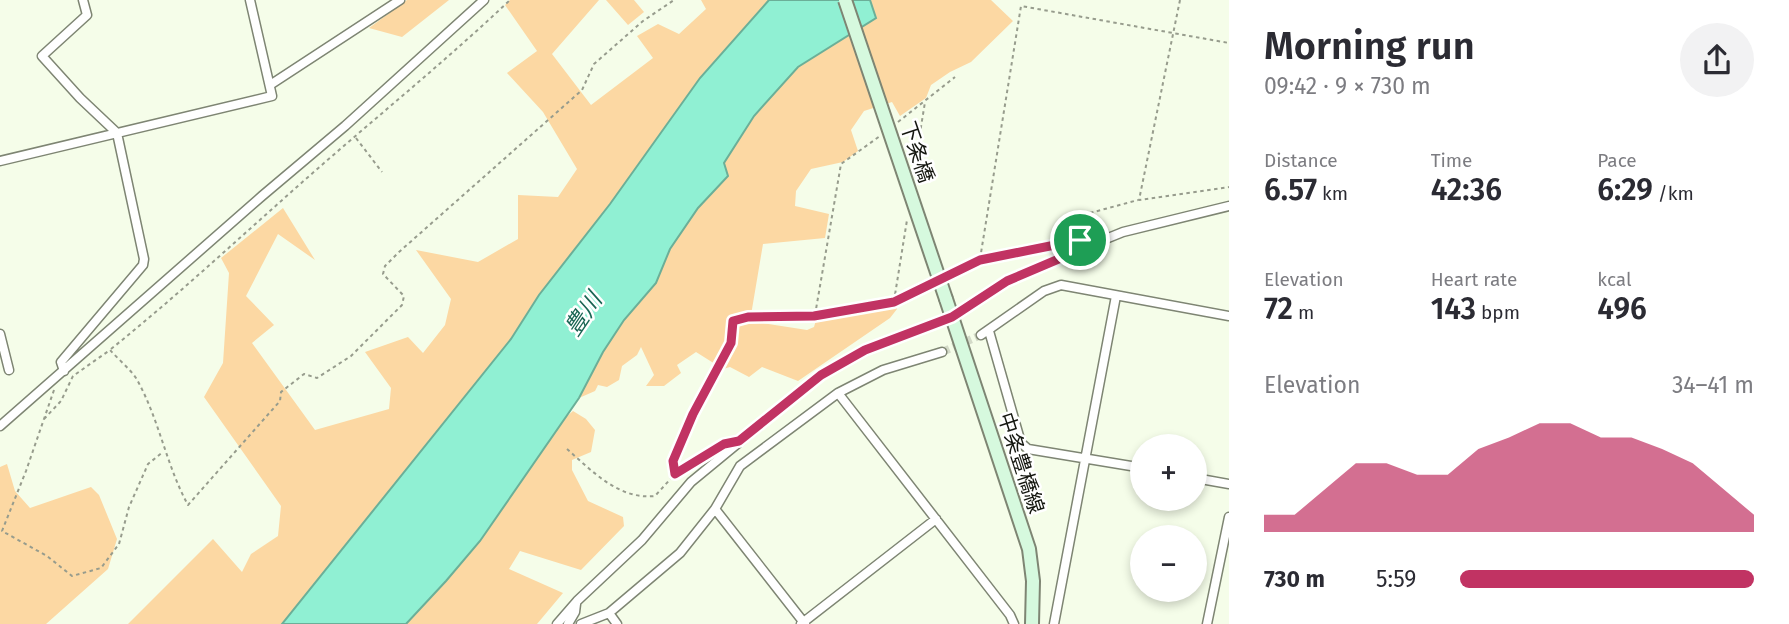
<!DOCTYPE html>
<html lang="en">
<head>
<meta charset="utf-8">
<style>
  body { margin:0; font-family:"Fira Sans","Noto Sans JP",sans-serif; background:#f2f2f3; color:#2b2b33; height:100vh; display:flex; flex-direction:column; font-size:26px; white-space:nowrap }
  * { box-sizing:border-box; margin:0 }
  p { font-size:23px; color:#7c7c81 }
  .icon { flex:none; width:38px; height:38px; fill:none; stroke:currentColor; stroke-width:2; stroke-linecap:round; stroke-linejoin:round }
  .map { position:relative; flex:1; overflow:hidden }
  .side { display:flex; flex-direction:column; background:#fff; width:560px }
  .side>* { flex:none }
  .buttons { position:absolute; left:1130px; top:434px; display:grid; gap:14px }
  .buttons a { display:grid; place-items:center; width:77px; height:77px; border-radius:50%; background:#fff; box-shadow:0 4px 10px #0003; font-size:35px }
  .pin { position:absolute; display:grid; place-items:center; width:60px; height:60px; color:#fff; margin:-30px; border:4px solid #fff; border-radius:50%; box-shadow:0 2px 7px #0007 }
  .round { display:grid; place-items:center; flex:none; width:74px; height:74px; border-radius:37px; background:#f2f2f3 }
  .summary { display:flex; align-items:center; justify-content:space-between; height:119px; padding:0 35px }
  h1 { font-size:38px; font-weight:600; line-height:52px }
  .stats { display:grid; grid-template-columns:repeat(3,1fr); gap:10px; height:119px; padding:7px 35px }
  .stats div { display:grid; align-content:center }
  .stats b { font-size:30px; font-weight:600 }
  .stats small { font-size:19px; font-weight:400 }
  .stats p { font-size:19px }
  .chart { height:196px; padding:14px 35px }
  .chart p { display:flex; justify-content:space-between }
  .chart svg { width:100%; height:126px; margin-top:7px; fill:#c13363; opacity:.7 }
  ul { padding:0 35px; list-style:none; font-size:23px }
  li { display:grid; grid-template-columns:112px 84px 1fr; align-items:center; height:52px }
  li i { height:18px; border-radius:9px; background:#c13363 }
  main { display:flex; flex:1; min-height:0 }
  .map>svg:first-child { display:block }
  .green { fill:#fcd8a3 }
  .water { fill:#90f0d3; stroke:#6baf98; stroke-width:2 }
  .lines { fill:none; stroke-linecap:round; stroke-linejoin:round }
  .street-tunnel { stroke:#d3dac8; stroke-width:8; stroke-dasharray:8 4; stroke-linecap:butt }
  .street-casing { stroke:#7e8573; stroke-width:11 }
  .secondary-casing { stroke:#7e8573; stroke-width:16 }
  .path { stroke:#979c8d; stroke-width:2; stroke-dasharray:3.5 3.5; stroke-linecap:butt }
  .street { stroke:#fff; stroke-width:8 }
  .secondary { stroke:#d6f9de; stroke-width:12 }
  .secondary-bridge-casing { stroke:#7e8573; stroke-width:16; stroke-linecap:butt }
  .secondary-bridge { stroke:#d6f9de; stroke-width:12 }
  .route-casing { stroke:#fff; stroke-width:14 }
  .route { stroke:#c13363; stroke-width:9 }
  .labels { text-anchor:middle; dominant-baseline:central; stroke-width:5; stroke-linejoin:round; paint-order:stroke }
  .street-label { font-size:21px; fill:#14160f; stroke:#fff }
  .water-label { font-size:23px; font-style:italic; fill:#196553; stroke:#fff }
</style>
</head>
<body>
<main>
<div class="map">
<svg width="1229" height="624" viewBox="0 0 1229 624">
  <rect width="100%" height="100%" fill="#f5fde9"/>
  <path class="green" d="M407,0H449L402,37L369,28Z
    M510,0H599L552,54L591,105L653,58L637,36L658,24L679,34L706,9L701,0H769L700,78L610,204L539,295L511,339L282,624H128L213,539L242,572L251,554L278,536L281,506L204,397L223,363L229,273L221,258L283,208L315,260L278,234L246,296L274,325L252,343L315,430L389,409L391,388L365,352L408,337L423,353L445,325L451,299L416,250L478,262L518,239V195L558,197L577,169L543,112L507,73L537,51L505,5Z
    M606,0H634L644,12L628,25Z
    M870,0H991L1013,21L971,62L950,72L931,85L926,98L900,116L892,102L864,111L851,130L858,151L843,162L811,169L796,191L795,206L829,214L825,238L763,244L750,321L807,330L814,327L816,320L896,306L897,309L890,318L798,381L762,367L749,377L730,367L723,369L696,352L677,365L681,373L664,386H646L654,375L641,347L637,355L622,366L619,380L607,387L598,385L595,391L579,398L603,352L624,320L656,283L670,249L698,208L728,176L724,163L754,116L798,67L876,18Z
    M573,411L586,419L595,430L591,452L572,460V470L588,501L623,517L624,526L581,570L520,551L509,569L563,593L537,624H406L446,581L480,541L565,418Z
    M7,464L15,491L30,508L91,487L99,495L117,539L108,569L46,624H0V467Z"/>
  <path class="water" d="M769,0H870L876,18L798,67L754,116L724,163L728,176L698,208L670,249L656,283L624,320L603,352L579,398L480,541L446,581L406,624H282L511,339L539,295L610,204L700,78Z"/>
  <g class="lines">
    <path class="street-tunnel" d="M942,352L981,335"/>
    <defs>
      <path id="street" d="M270,85L400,0
        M0,161L272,96L250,0
        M989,331L1021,443L1028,449L1143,468
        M0,334L9,370
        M981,335L1044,291L1061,285L1229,316
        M64,371L61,362L143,265L144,259L117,133L80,98L42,56L87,15L83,0
        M838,393L883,370L942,352
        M0,426L262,196L345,126L484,0
        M1195,478L1229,484
        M715,509L805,624
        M609,613L680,553L715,509L740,466L838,393L1010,615L1014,624
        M557,624L577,601L642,540L691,482L821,375L865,350L952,317L1007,281L1056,259L1123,232L1229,206
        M568,624L575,612L576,604
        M581,624L609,613L617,624
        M801,624L936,519
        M1054,624L1116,296
        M1207,624L1229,517"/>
      <path id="secondary" d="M946,299L1029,549L1033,581L1032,624"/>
    </defs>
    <use href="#street" class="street-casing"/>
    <use href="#secondary" class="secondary-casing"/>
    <path class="path" d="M1180,0L1139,200L1229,187
      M898,122L955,77
      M356,138L382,172
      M914,170L925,102
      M1090,213L1138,200
      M980,259L1021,6L1229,43
      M951,275L980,260L1076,241
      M894,301L907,220
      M815,315L841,164L880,136
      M111,349C187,288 257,221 331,157C391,105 452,55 510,0
      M54,390L26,471L2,531L47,556L72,576L101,568L119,544L129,507L148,464L163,452
      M44,419L61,401L73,376L110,350C118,359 129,368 136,378C159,418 166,465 188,505L280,401L281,392L304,374L317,378L351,356L402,305L404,296L383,274L385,266L399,252L582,90L594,64L643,21L674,0
      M567,449C592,471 619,500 655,496L675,474L718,448
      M675,474L673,461L693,414L731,343L733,321L748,317L814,316L894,302L930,285"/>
    <use href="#street" class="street"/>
    <use href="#secondary" class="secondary"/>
    <defs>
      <path id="secondary-bridge" d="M845,0L946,299"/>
    </defs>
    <use href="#secondary-bridge" class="secondary-bridge-casing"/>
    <use href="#secondary-bridge" class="secondary-bridge"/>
  </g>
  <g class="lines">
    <defs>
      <path id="route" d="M1080,240L1101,241L1007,281L952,317L865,350L821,375L739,441L724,444L675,474L673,461L693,414L731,343L733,321L748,317L814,316L894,302L980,260Z"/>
    </defs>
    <use href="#route" class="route-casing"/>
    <use href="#route" class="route"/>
  </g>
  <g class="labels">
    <g class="street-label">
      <text transform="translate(917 152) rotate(71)">下条橋</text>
      <text transform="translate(1021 463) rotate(72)">中条豊橋線</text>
    </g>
    <g class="water-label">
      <text transform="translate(583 314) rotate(-56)">豊川</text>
    </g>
  </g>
</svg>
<div class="buttons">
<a>+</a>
<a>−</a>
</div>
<div class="pin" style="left:1080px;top:240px;background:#1e9e55"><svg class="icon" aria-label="arrive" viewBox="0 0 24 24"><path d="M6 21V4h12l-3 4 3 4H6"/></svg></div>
</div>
<section class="side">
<div class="summary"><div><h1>Morning run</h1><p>09:42 · 9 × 730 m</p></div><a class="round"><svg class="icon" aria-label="share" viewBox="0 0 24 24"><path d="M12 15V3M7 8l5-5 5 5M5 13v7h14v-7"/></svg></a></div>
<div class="stats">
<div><p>Distance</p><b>6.57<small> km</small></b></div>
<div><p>Time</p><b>42:36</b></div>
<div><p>Pace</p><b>6:29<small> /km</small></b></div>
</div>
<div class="stats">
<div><p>Elevation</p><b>72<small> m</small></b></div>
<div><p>Heart rate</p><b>143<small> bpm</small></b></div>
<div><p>kcal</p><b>496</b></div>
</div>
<div class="chart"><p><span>Elevation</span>34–41 m</p>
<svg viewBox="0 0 160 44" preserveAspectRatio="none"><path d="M0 44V38L10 38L20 29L30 20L40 20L50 24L60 24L70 15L80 11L90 6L100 6L110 11L120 11L130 15L140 20L150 29L160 38V44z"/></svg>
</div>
<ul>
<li><b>730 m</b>5:59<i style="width:100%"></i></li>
</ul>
</section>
</main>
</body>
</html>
